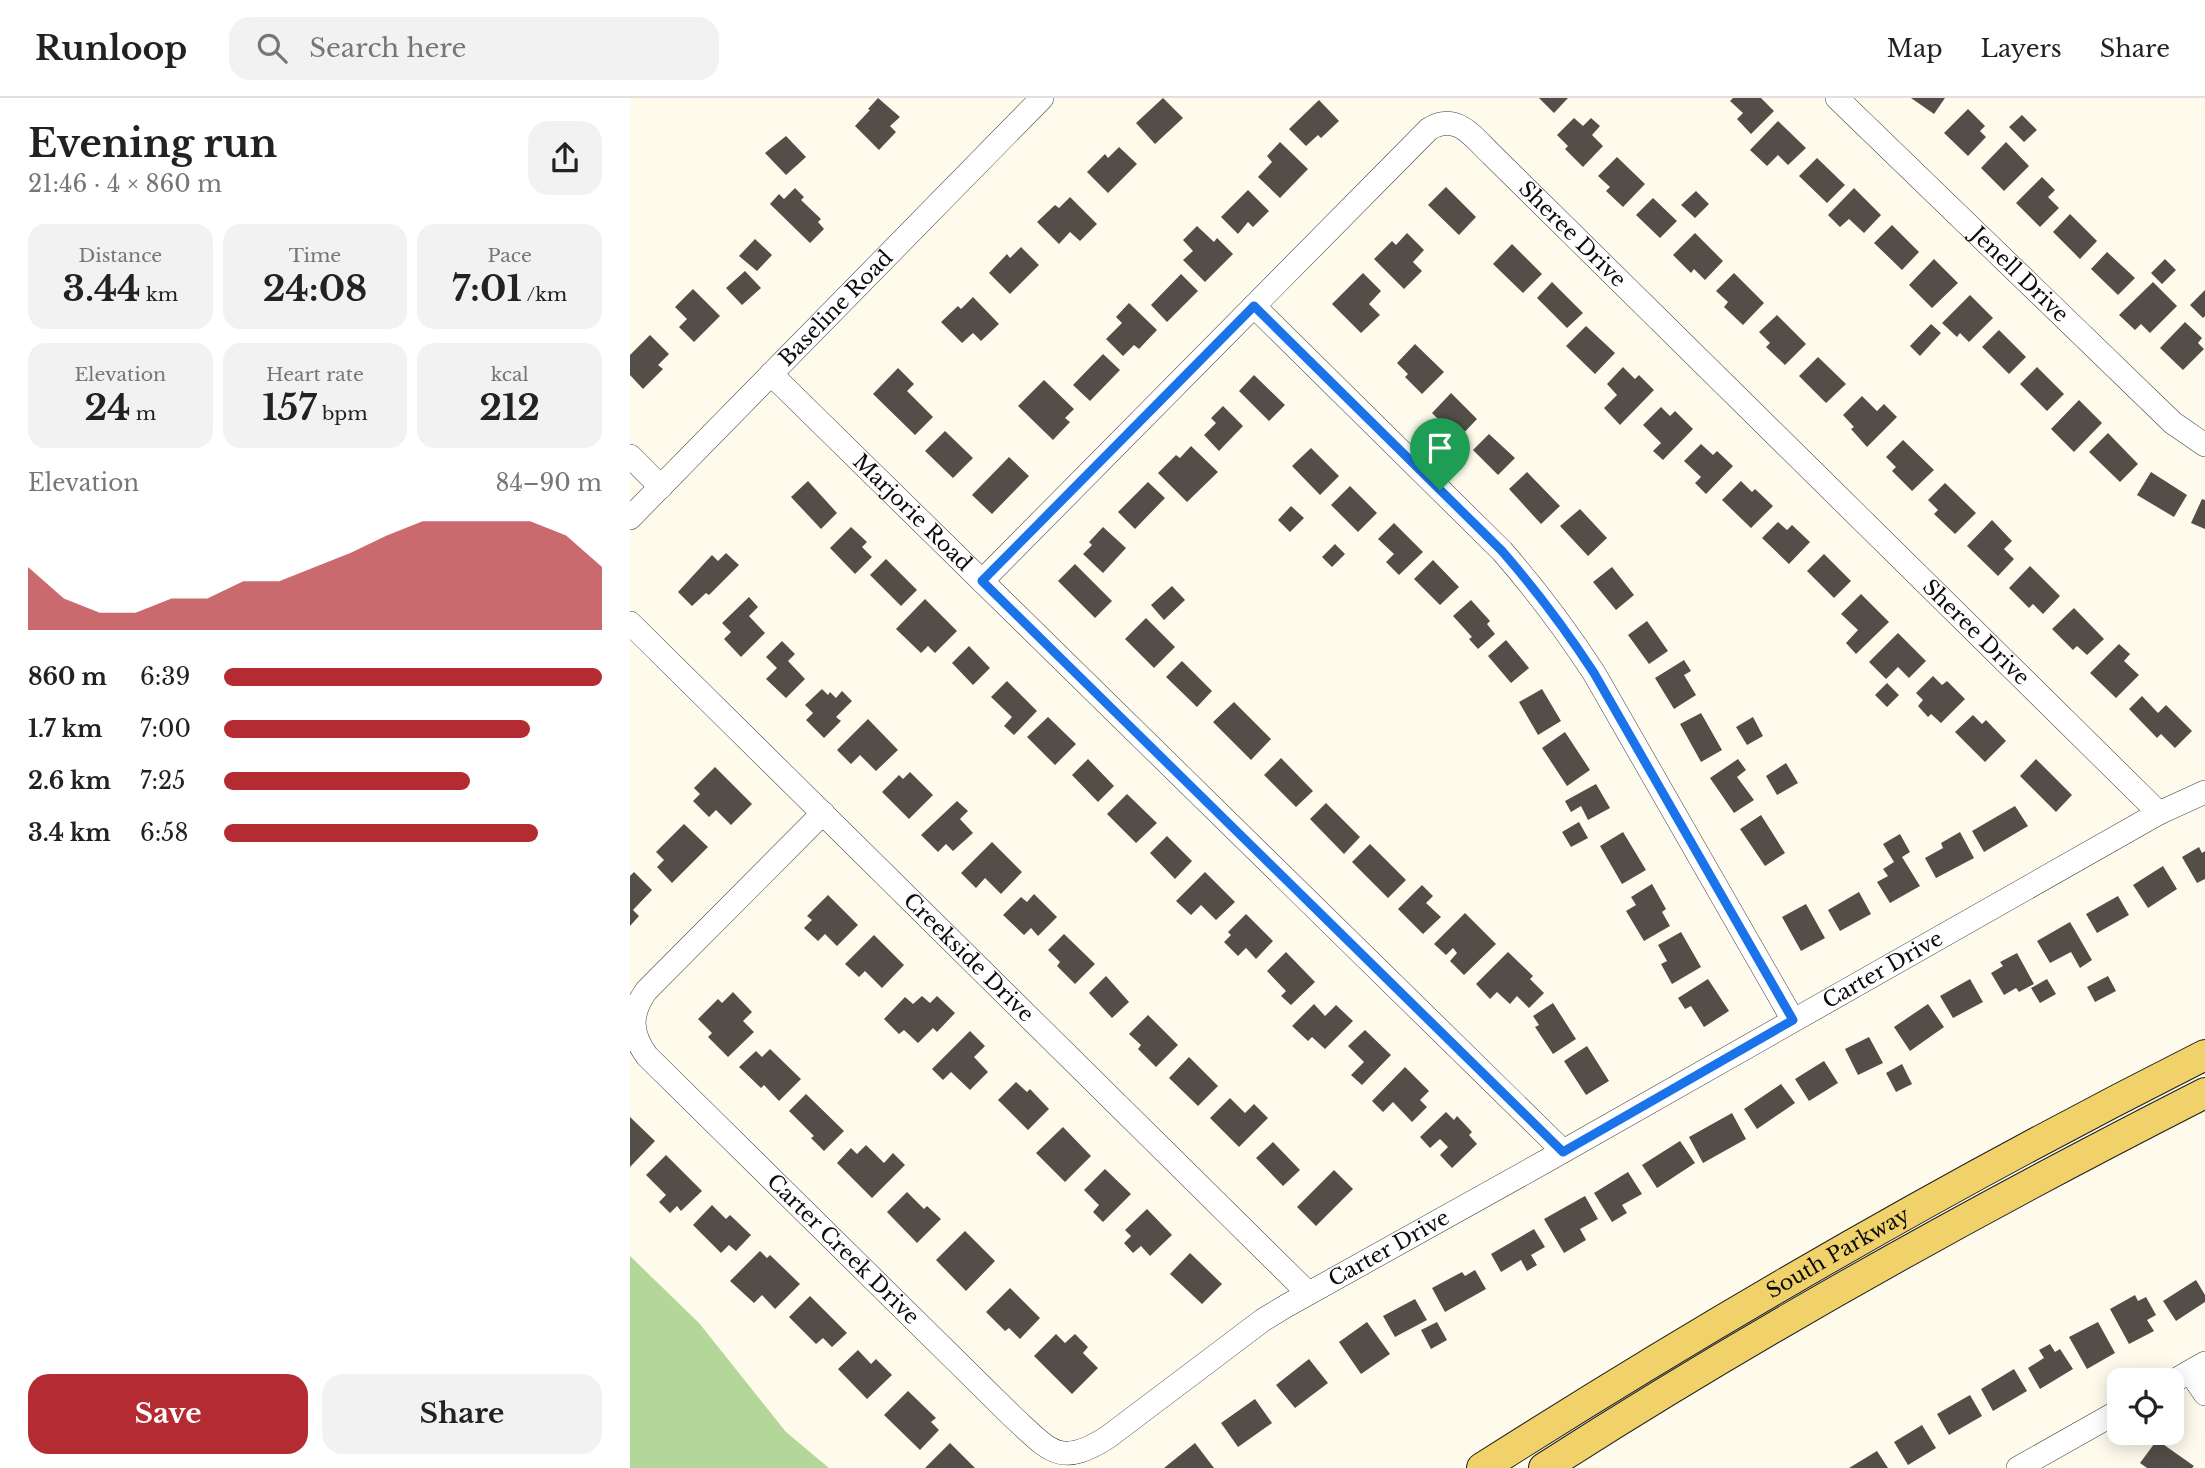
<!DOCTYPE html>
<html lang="en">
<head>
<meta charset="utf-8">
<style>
  body { margin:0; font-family:"Libre Baskerville",serif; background:#f2f2f2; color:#222; height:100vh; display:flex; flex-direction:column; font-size:26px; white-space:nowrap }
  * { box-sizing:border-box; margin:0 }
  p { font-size:23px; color:#767676 }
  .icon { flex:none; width:38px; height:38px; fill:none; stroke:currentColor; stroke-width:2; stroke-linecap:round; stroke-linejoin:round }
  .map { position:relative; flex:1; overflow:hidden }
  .drawer { display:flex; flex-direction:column; background:#fff; width:630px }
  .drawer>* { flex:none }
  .buttons { position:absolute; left:1477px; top:1270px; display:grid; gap:14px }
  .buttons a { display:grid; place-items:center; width:77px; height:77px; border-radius:14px; background:#fff; box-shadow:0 4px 18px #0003; font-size:35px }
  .pin { position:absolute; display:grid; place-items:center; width:60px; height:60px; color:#fff; margin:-72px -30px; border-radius:50% 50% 50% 0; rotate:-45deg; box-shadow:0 0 7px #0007 }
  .pin .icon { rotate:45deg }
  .round { display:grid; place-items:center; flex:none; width:74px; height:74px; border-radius:21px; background:#f2f2f2 }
  .head { display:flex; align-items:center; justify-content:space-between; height:119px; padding:0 28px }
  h1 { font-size:38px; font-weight:800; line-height:52px }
  .metrics { display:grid; grid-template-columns:repeat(3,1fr); gap:10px; height:119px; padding:7px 28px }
  .metrics div { display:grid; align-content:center; border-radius:18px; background:#f2f2f2; text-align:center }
  .metrics b { font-size:35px; font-weight:800 }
  .metrics small { font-size:19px; font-weight:400 }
  .metrics p { font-size:19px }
  .chart { height:196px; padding:14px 28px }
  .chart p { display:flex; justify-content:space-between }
  .chart svg { width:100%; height:126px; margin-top:7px; fill:#b42c31; opacity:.7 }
  .action { display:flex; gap:14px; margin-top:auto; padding:14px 28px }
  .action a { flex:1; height:80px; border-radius:21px; background:#b42c31; color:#fff; font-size:28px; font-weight:800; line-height:80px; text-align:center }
  .action a+a { background:#f2f2f2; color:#222 }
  ul { padding:0 28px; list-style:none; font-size:23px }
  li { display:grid; grid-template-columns:112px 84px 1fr; align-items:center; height:52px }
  li i { height:18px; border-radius:9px; background:#b42c31 }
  header { display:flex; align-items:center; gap:42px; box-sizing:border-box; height:98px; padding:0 35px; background:#fff; border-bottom:2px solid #e0e0e0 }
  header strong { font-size:33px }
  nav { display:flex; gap:38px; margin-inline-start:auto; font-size:24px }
  .search { width:490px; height:63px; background:#f2f2f2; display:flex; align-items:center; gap:18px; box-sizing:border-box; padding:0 24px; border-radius:21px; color:#767676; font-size:26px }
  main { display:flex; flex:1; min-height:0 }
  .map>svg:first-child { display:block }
  .forest { fill:#b3d699 }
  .building { fill:#544e49 }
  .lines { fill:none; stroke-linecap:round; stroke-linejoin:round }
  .minor-casing { stroke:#3f3f3f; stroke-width:24 }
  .major-casing { stroke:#1d1d1d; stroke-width:32 }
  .minor { stroke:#fff; stroke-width:23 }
  .major { stroke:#f1d26a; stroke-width:30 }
  .route-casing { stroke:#fff; stroke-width:14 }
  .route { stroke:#1a73e8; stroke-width:9 }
  .labels { text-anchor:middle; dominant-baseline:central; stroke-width:7; stroke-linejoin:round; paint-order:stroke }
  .street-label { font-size:21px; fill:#0c0c0c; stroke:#fff }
</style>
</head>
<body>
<header>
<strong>Runloop</strong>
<div class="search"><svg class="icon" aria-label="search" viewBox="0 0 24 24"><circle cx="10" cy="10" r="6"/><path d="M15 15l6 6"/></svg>Search here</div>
<nav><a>Map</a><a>Layers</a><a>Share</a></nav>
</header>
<main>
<section class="drawer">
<div class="head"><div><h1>Evening run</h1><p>21:46 · 4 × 860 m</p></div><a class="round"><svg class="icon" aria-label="share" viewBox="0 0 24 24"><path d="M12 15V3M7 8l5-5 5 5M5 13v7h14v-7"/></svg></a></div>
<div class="metrics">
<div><p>Distance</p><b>3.44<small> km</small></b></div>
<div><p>Time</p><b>24:08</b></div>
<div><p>Pace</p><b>7:01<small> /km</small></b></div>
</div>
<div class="metrics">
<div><p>Elevation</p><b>24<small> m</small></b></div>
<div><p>Heart rate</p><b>157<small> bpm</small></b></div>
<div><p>kcal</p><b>212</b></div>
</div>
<div class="chart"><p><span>Elevation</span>84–90 m</p>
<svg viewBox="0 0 160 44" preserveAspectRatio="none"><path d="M0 44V22L10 33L20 38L30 38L40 33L50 33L60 27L70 27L80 22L90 17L100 11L110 6L120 6L130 6L140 6L150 11L160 22V44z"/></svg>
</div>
<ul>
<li><b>860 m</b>6:39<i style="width:100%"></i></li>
<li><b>1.7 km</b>7:00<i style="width:81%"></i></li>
<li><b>2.6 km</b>7:25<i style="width:65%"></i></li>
<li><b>3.4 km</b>6:58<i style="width:83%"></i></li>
</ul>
<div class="action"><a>Save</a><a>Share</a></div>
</section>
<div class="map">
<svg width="1575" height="1370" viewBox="0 0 1575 1370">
  <rect width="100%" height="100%" fill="#fefbed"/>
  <path class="forest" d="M0,1158L69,1225L156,1334L199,1370H0Z"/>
  <path class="building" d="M248,0L270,19L260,28L266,34L249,52L225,28L240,12L238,11Z
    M533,0L553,20L525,46L506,25Z
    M909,0H938L924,15Z
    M1103,0H1131L1144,13L1121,36L1107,21L1113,15L1100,3Z
    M1281,0H1315L1304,16Z
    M689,2L709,23L691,40L688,37L676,48L659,31Z
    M1338,11L1355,28L1350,33L1356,39L1338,58L1314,35Z
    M1392,17L1407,32L1394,44L1379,29Z
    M944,20L953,28L961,20L970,28L962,37L973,48L953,69L935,51L938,48L927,37Z
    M1148,23L1176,50L1158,67L1148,57L1137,68L1120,52Z
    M156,38L176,59L156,77L135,55Z
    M650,44L678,71L650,100L628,79L642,64L637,58Z
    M1376,44L1399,68L1374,93L1351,70Z
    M489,49L507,66L478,95L457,74L475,56L478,60Z
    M987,59L1015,86L993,109L976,93L980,89L968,78Z
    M1187,60L1215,87L1197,105L1169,78Z
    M1412,79L1425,92L1418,99L1429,110L1410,129L1386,105Z
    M816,89L846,119L829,137L798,107Z
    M165,90L174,99L171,102L191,121L188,124L194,131L180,145L140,106L149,96L154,101Z
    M1224,90L1251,117L1234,135L1219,121L1210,129L1198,117Z
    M618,92L639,113L623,129L618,124L608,136L591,119Z
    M1066,93L1079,106L1065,120L1051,107Z
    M440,99L467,126L450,143L440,134L429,146L407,124L425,107L429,110Z
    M1023,100L1047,123L1030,140L1006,117Z
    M1440,116L1467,143L1450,161L1423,134Z
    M1262,127L1289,154L1272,172L1244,145Z
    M567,128L584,144L587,140L603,156L575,184L553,162L563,153L553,142Z
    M777,135L794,152L783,164L792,173L774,191L744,161L762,143L766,147Z
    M1065,135L1093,163L1075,182L1064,171L1061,175L1043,157Z
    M125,141L142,157L127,173L109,158Z
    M882,146L912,176L893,195L863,166Z
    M391,149L409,167L380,196L359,175L377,156L380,160Z
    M1477,154L1505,180L1488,197L1461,171Z
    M1304,161L1328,185L1302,210L1279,187Z
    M1535,161L1546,172L1532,186L1521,175Z
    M115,173L131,190L112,207L96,190Z
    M733,175L751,193L739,206L750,217L731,235L702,206Z
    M1104,175L1134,205L1113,227L1094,209L1098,204L1086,193Z
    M551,176L568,193L537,224L521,207Z
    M922,184L953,215L937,230L907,200Z
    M1523,184L1547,208L1520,235L1511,226L1505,232L1489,217Z
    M63,191L90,218L64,244L49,229L57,221L45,209Z
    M1575,192V218L1573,220L1560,207Z
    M1340,197L1363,220L1339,244L1330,235L1327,239L1312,225Z
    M343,199L369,226L351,243L343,235L332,245L311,224L328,208L331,211Z
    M499,205L527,232L509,251L504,247L493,258L476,241L492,225L486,219Z
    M1147,217L1176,246L1155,267L1136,249L1140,245L1129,234Z
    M1555,224L1572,240L1568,245L1574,251L1553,272L1530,250Z
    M1301,226L1311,235L1290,258L1280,248Z
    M956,228L985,255L965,276L936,248Z
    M1369,232L1396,259L1379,276L1352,249Z
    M20,237L39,256L28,267L33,271L13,291L0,277V257Z
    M785,246L814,274L792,296L775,279L778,276L767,265Z
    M473,256L490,272L460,303L443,287Z
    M1188,259L1216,286L1196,305L1169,278Z
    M993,269L1005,281L1009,277L1024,292L990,327L974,310L987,297L977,286Z
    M1407,269L1434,296L1417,313L1390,286Z
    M268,270L284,286L277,293L303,319L285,337L243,296Z
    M624,277L655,307L639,323L609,293Z
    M414,282L444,311L435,320L440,324L423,342L388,308Z
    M821,295L847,321L828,341L802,315Z
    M1232,298L1247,313L1254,306L1267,319L1237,349L1221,331L1224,329L1213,317Z
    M1449,302L1472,325L1444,354L1421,331Z
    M593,308L613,328L589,353L574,337L586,325L581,320Z
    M1031,309L1040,318L1045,313L1063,331L1033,362L1023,353L1031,345L1013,327Z
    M315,333L343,360L323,380L295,353Z
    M1478,335L1508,366L1490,384L1459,354Z
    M859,336L885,360L868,377L843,352Z
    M1273,342L1304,372L1282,393L1262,373L1266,369L1256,359Z
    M1071,346L1083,357L1087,353L1103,368L1076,396L1065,385L1071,379L1054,363Z
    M561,348L588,374L557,404L528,375L546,357L550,360Z
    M681,350L709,378L690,397L662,368Z
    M379,359L399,378L362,416L342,397Z
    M897,374L930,408L911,426L879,391Z
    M1521,374L1557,397L1544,419L1507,397Z
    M178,383L207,415L191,431L161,399Z
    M1111,383L1122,394L1125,391L1143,408L1121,430L1092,402Z
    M518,384L535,400L505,431L488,414Z
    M1315,385L1346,415L1325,436L1304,416L1308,412L1298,402Z
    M720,388L747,415L728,434L701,407Z
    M1572,401L1575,402V431L1561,425Z
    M661,408L674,420L660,434L648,422Z
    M950,411L977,440L958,458L930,428Z
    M1362,422L1382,443L1374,451L1384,461L1368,478L1337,448Z
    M1148,424L1157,432L1162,427L1180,444L1159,466L1132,440Z
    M764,425L793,454L769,477L756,464L764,456L748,441Z
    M221,429L237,444L232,449L242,459L225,476L200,450Z
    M473,429L496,450L473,475L453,456L462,447L459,444Z
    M705,446L715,456L702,469L692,459Z
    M96,455L109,467L79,497L76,495L62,508L48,494L82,457L88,463Z
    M1194,456L1221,483L1204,500L1177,473Z
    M256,461L287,492L271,508L240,477Z
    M803,462L829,489L810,507L784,481Z
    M445,466L482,503L465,520L428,483Z
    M1400,468L1430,498L1413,516L1403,506L1399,510L1379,490Z
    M982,469L1004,497L986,512L963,484Z
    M542,488L555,502L534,522L521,507Z
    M1231,496L1259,524L1226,556L1216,545L1228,532L1211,516Z
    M119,499L128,509L119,518L135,535L111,559L94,541L101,534L92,525Z
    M295,501L327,533L305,555L298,548L291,555L266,531Z
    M841,502L860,523L857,526L865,536L848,551L839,541L842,539L823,518Z
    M1444,510L1474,541L1457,557L1447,548L1443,552L1422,531Z
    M516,520L545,549L524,570L495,541Z
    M1017,523L1038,553L1019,566L998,537Z
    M1268,535L1296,563L1279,580L1268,569L1256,581L1239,564Z
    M876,542L899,570L881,585L858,558Z
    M152,543L165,556L158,563L175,581L156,600L136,581L147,570L136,559Z
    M1489,546L1500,556L1494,563L1509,577L1486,600L1460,575Z
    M339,548L360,570L343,587L322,565Z
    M1054,562L1061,573L1054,577L1066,597L1044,611L1025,580Z
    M552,563L582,593L567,609L536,579Z
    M1303,578L1312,587L1317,583L1335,601L1311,625L1301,616L1298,619L1288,608L1293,602L1286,595Z
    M377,583L407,613L384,637L374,628L382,619L361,599Z
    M1257,585L1269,597L1257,609L1245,597Z
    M192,591L198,597L200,594L206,600L212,593L222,603L206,619L211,623L194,640L176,622L183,615L175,607Z
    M912,591L931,623L908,637L889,604Z
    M1512,598L1528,615L1536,607L1562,633L1545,650L1531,636L1527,640L1499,611Z
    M604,604L641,641L621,662L583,624Z
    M1071,615L1092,652L1071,664L1050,626Z
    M1343,617L1352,626L1356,622L1376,643L1355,664L1325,634Z
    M418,619L446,646L425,667L397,639Z
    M1123,619L1133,638L1117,647L1106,629Z
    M238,621L268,652L246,673L230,657L221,666L207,652Z
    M935,634L960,672L937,688L912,650Z
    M651,660L683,693L666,709L634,677Z
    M458,661L484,688L468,704L442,677Z
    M1108,661L1116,672L1107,679L1124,702L1104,715L1080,680Z
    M1406,661L1442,697L1426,714L1390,678Z
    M1156,665L1168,685L1147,697L1136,678Z
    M85,669L122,706L101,727L86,712L79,719L63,703L70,696L64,690Z
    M280,674L303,697L279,721L252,694L269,677L273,681Z
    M966,686L980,710L958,722L951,708L941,714L935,703Z
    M497,696L527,725L506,745L477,716Z
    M327,703L338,713L330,721L343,735L323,753L316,746L308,754L291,737Z
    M696,705L730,739L714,756L680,721Z
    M1385,708L1398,728L1354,754L1342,733Z
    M1131,717L1155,755L1135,768L1110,731Z
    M949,724L958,740L941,749L932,734Z
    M54,726L78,749L42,785L27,769L34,762L26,754Z
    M993,734L1016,772L992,786L970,748Z
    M1330,734L1344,760L1306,780L1295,760L1313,750L1311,745Z
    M1270,736L1280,754L1272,759L1290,788L1260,805L1247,784L1258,778L1253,771L1264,764L1253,746Z
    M537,738L562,763L545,781L520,755Z
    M362,744L392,774L371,796L355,780L346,790L331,775Z
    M740,746L776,782L758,800L722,764Z
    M1569,749L1572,755L1575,753V781L1567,785L1552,759Z
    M1533,768L1547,791L1518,810L1503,787Z
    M4,774L22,792L3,812L9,818L0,828V778Z
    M575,774L605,804L586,822L571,807L561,817L546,803Z
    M1022,786L1036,811L1032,814L1040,828L1014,843L996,813L1006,807L1001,799Z
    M792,787L803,798L796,805L811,819L793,836L768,811Z
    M1229,794L1241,816L1210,833L1198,812Z
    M404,796L427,819L408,838L401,830L394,837L373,817L391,799L397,804Z
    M198,797L228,827L207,848L195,836L188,843L174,830L182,822L177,818Z
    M1488,798L1499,817L1467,835L1456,816Z
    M1176,806L1195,840L1171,853L1152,819Z
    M835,815L866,846L834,877L820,863L827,855L823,850L816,857L804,846Z
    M616,816L643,843L626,861L616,850L608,858L594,844L601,837L598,834Z
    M1440,824L1462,862L1450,870L1441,854L1420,865L1407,843Z
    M1051,834L1071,869L1042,886L1031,866L1037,863L1028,847Z
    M434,836L465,866L445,886L427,868L430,864L418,852Z
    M244,837L274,867L252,890L235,873L229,879L215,866Z
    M656,854L685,884L661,907L651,898L656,893L637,873Z
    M878,854L903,878L900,881L914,895L899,910L887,898L880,906L867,894L860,901L846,886Z
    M1387,855L1404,886L1389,894L1386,890L1374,897L1361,875L1373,868L1370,864Z
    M476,878L499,904L482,920L459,895Z
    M1478,878L1486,893L1465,904L1457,889Z
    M1078,881L1099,913L1074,929L1061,908L1055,911L1048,900Z
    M1340,881L1353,904L1323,920L1310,898Z
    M1417,881L1426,896L1410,905L1401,890Z
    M103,894L122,914L113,923L124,934L98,959L78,939L82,935L68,921L88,901L92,905Z
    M292,898L300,905L307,898L325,915L307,934L303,930L288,945L274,932L269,936L254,921L275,899L283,906Z
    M923,905L946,941L923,956L905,929L909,927L903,918Z
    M684,906L695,918L706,907L723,923L695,951L682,939L678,943L662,928Z
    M1298,906L1314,929L1280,953L1264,929Z
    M518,917L548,947L526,969L508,951L511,947L499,936Z
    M735,932L761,957L732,987L721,977L734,964L718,948Z
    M340,933L355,948L344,959L358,974L340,992L321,974L313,982L302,971Z
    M1239,939L1253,965L1228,977L1215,951Z
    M957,948L979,983L956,997L934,963Z
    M140,951L171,981L149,1003L134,987L131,990L109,969L126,953L132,959Z
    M559,959L588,988L568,1008L539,980Z
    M1194,963L1208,985L1179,1003L1165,981Z
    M1272,966L1282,986L1266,994L1256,975Z
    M775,969L799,993L790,1002L797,1009L782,1024L763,1004L753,1014L742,1003Z
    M386,984L397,994L400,991L419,1011L398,1032L368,1002Z
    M1151,986L1165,1005L1127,1031L1114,1011Z
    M176,996L214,1033L194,1053L181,1040L184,1038L159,1013Z
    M600,1000L615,1015L624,1006L638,1020L609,1049L580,1020Z
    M816,1014L824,1022L827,1018L842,1034L839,1037L847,1046L822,1070L810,1057L818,1049L810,1041L800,1050L790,1039Z
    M1102,1015L1116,1041L1073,1065L1059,1039Z
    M0,1019L25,1043L0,1069Z
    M433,1029L461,1058L435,1084L406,1055Z
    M1050,1043L1065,1065L1027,1090L1012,1067Z
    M643,1044L670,1072L653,1088L626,1060Z
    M236,1047L254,1065L263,1055L275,1067L242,1100L207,1065L221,1050L227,1056Z
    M36,1057L72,1093L51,1113L47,1108L40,1115L29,1104L36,1097L16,1077Z
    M475,1071L501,1096L473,1124L463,1114L469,1107L454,1092Z
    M704,1072L723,1091L686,1128L667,1109Z
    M998,1074L1012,1096L992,1107L997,1115L982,1124L964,1095Z
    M277,1094L294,1111L297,1108L311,1121L287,1145L257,1114Z
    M955,1098L968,1121L950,1131L956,1142L934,1155L914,1121Z
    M82,1107L96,1121L100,1117L121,1137L106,1153L99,1147L91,1155L63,1127Z
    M517,1111L542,1137L520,1158L511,1148L503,1155L494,1145L501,1138L495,1132Z
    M904,1131L915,1149L901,1157L907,1167L897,1173L891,1162L871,1174L861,1156Z
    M335,1133L365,1163L336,1193L306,1162Z
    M130,1153L137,1160L140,1157L170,1186L145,1211L132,1197L124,1205L100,1183Z
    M560,1155L592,1186L572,1206L540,1176Z
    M845,1172L856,1191L815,1214L802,1190L832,1174L835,1178Z
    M1566,1182L1575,1197V1204L1546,1223L1533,1203Z
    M380,1190L410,1220L390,1241L379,1230L375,1233L356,1214Z
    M1505,1197L1508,1203L1516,1199L1526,1217L1517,1222L1524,1233L1499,1246L1480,1211Z
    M180,1198L217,1235L202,1249L193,1240L186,1246L159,1219Z
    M785,1201L797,1222L765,1239L753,1218Z
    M737,1224L760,1256L731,1276L709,1244Z
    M807,1224L817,1242L801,1251L791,1232Z
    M1468,1224L1485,1255L1457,1271L1439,1239Z
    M426,1236L435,1245L445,1236L458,1249L453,1255L468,1270L442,1296L404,1258Z
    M1420,1246L1425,1254L1430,1251L1443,1271L1410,1291L1398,1270L1414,1260L1409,1252Z
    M228,1252L241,1266L246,1261L262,1277L237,1301L208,1271Z
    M679,1261L698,1285L665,1310L646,1287Z
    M1384,1271L1397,1293L1363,1313L1351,1291Z
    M278,1293L306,1320L301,1324L309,1332L290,1352L254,1317Z
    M1340,1297L1352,1318L1319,1337L1307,1316Z
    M625,1301L642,1325L608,1349L591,1325Z
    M1292,1327L1306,1350L1278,1367L1264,1344Z
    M1527,1342L1564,1368L1562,1370H1517L1510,1365Z
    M320,1345L345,1370H295Z
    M565,1345L584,1370H534Z
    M1247,1353L1258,1370H1219Z"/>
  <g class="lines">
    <defs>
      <g id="minor">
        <path id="s1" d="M1207,0L1543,325L1575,347"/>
        <path d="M624,208L872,453C906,492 936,532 964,575L1163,922"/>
        <path id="s2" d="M141,276L933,1053"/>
        <path d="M0,358L31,389"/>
        <path id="s3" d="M0,420L412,0"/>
        <path id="s4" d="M352,483L799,31C827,14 843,39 862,57L1529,715"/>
        <path id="s5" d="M0,525L678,1195"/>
        <path id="s6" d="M193,715L16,893C0,916 0,935 17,958L383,1319C420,1353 430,1370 478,1339L633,1222L656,1208L916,1063L1529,715L1575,694"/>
        <path d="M1560,1274L1575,1296"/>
        <path d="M1542,1284L1575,1265"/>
        <path d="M1388,1370L1489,1313"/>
      </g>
      <g id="major">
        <path id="s7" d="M852,1370C1086,1221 1327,1082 1575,957"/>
        <path d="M914,1370C1127,1233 1349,1110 1575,995"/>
      </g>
    </defs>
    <use href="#minor" class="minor-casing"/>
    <use href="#major" class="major-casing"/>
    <use href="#minor" class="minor"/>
    <use href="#major" class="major"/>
  </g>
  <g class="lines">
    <defs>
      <path id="route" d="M624,208L872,453C906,492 936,532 964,575L1163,922L933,1054L352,483Z"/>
    </defs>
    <use href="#route" class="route-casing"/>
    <use href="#route" class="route"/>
  </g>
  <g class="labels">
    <g class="street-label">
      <text stroke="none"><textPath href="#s4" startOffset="824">Sheree Drive</textPath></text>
      <text stroke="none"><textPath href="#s1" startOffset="254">Jenell Drive</textPath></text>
      <text stroke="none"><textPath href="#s3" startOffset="294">Baseline Road</textPath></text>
      <text stroke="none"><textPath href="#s2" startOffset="198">Marjorie Road</textPath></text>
      <text stroke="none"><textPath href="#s4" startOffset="1391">Sheree Drive</textPath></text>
      <text stroke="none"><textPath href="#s5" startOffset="476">Creekside Drive</textPath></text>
      <text stroke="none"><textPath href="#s6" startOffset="1853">Carter Drive</textPath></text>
      <text stroke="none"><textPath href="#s6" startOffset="597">Carter Creek Drive</textPath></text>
      <text stroke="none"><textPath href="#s6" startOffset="1286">Carter Drive</textPath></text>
      <text stroke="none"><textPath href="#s7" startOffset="416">South Parkway</textPath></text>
    </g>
  </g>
</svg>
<div class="buttons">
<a><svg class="icon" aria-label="locate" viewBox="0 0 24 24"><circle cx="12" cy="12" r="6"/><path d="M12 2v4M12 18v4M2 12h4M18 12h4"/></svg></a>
</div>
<div class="pin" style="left:810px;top:392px;background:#1e9e55"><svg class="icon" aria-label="arrive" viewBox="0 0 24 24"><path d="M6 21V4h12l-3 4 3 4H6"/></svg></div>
</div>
</main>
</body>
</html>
